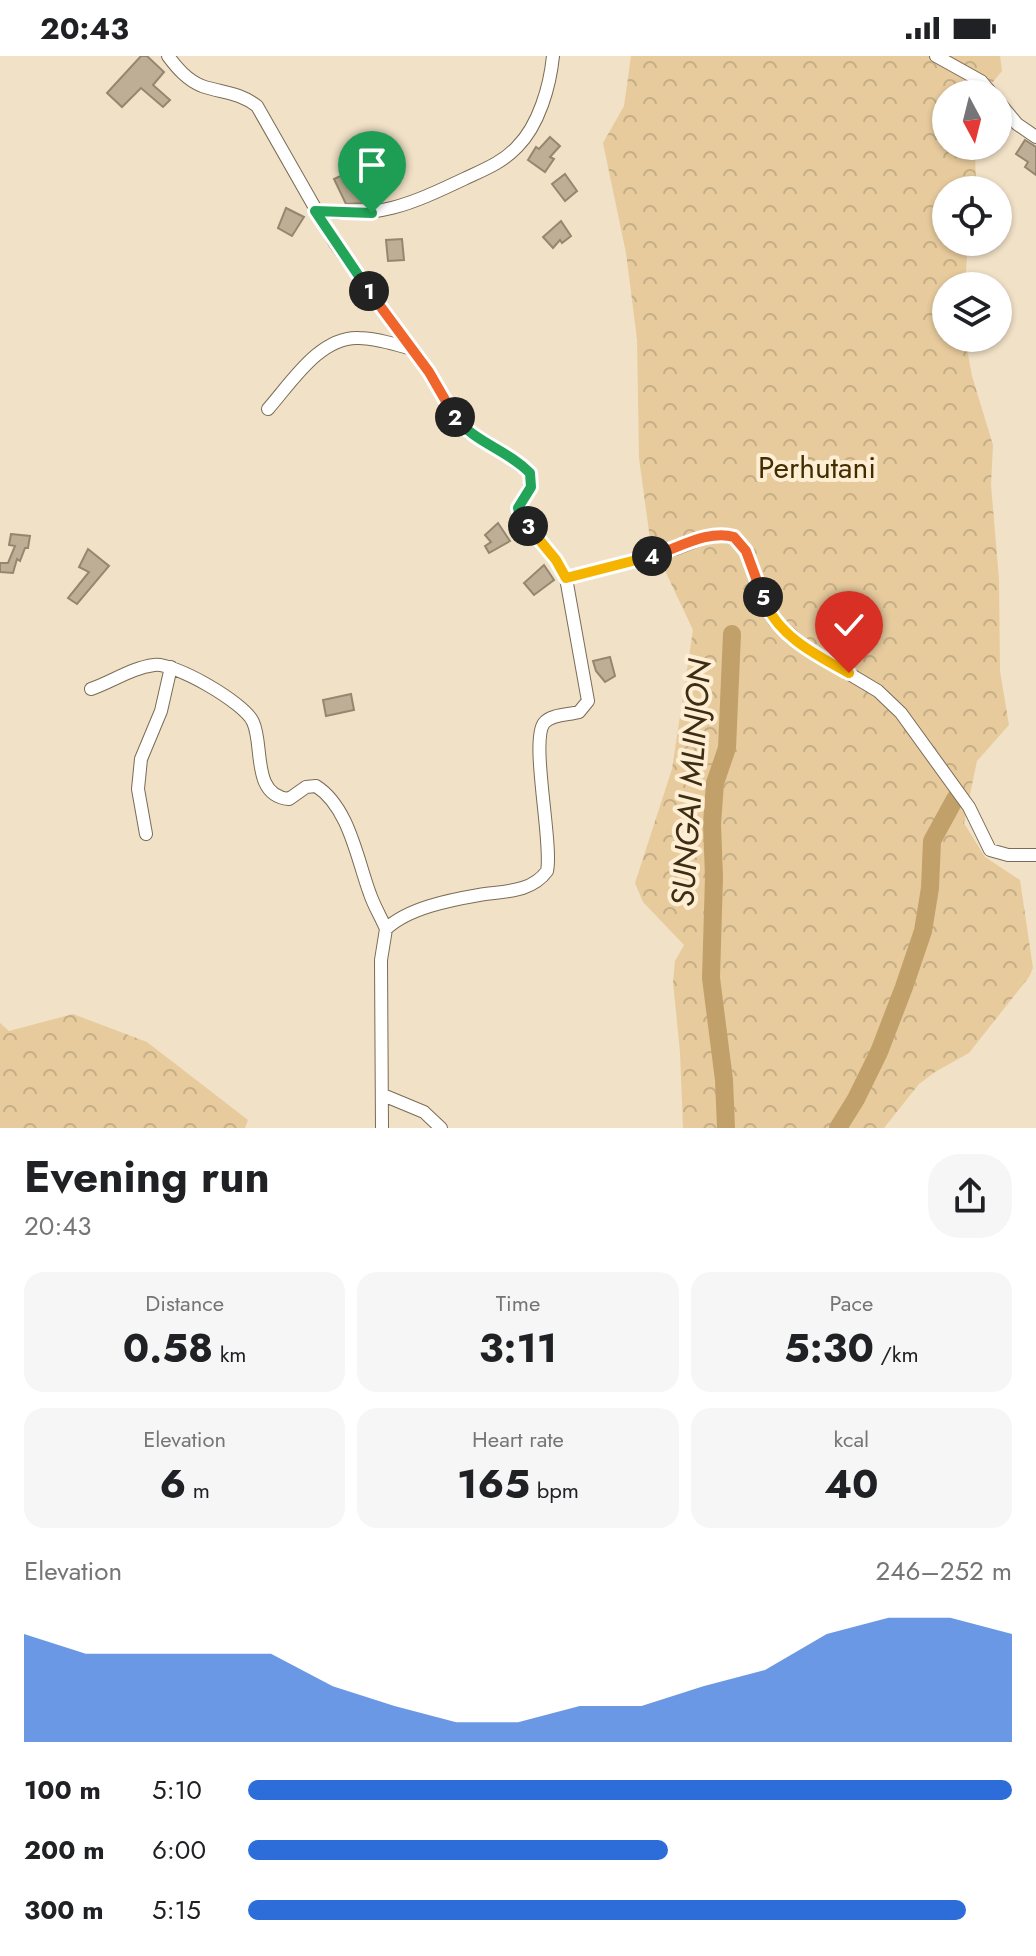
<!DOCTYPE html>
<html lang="en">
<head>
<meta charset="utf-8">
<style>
  body { margin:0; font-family:Jost,sans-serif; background:#f6f6f6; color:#202124; height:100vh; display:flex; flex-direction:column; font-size:30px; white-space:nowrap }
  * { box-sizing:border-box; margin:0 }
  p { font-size:26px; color:#757577 }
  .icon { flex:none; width:44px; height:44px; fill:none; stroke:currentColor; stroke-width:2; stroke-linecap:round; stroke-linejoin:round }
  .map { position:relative; height:1072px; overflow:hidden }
  .side { display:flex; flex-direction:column; background:#fff; flex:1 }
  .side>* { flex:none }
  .needle { width:52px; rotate:173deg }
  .buttons { position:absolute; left:932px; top:24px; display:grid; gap:16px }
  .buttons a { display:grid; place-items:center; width:80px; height:80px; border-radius:50%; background:#fff; box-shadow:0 2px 6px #0004; font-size:40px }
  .pin { position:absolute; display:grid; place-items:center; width:68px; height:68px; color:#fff; margin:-82px -34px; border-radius:50% 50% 50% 0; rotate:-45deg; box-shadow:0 0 8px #0007 }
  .pin .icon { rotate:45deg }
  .km { position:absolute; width:40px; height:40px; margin:-20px; border-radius:50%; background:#222; color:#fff; font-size:22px; line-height:40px; text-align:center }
  .round { display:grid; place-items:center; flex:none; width:84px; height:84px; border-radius:32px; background:#f6f6f6 }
  .summary { display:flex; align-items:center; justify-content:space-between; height:136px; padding:0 24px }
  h1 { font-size:44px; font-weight:700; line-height:60px }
  .figures { display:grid; grid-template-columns:repeat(3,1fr); gap:12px; height:136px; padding:8px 24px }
  .figures div { display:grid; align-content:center; border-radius:20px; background:#f6f6f6; text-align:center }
  .figures b { font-size:40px; font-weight:700 }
  .figures small { font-size:22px; font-weight:400 }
  .figures p { font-size:22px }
  .chart { height:224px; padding:16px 24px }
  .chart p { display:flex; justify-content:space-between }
  .chart svg { width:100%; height:144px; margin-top:8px; fill:#2d6dda; opacity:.7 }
  ul { padding:0 24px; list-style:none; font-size:26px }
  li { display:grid; grid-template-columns:128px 96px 1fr; align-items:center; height:60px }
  li i { height:20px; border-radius:10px; background:#2d6dda }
  .status { display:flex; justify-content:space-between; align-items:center; height:56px; padding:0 40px; background:#fff; direction:ltr }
  .status svg { height:22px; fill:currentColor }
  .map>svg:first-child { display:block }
  .forest { fill:url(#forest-crowns) }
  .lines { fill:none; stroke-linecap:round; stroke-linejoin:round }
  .river { stroke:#c1a169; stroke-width:18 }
  .building { fill:#bdae95; stroke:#95876f; stroke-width:2 }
  .minor-casing { stroke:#7a6c55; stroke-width:14 }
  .minor { stroke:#fff; stroke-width:12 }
  .split-1-casing { stroke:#fff; stroke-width:16 }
  .split-2-casing { stroke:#fff; stroke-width:16 }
  .split-3-casing { stroke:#fff; stroke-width:16 }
  .split-4-casing { stroke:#fff; stroke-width:16 }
  .split-5-casing { stroke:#fff; stroke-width:16 }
  .split-6-casing { stroke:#fff; stroke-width:16 }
  .split-1 { stroke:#22a559; stroke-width:10 }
  .split-2 { stroke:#f0652b; stroke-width:10 }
  .split-3 { stroke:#22a559; stroke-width:10 }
  .split-4 { stroke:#f5b400; stroke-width:10 }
  .split-5 { stroke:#f0652b; stroke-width:10 }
  .split-6 { stroke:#f5b400; stroke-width:10 }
  .labels { text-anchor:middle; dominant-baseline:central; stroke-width:8; stroke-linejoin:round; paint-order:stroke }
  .park-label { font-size:30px; fill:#422c00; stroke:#feeed4 }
  .water-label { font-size:32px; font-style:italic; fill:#3c2d13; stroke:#feeed4 }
</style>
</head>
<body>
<div class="status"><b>20:43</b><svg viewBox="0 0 49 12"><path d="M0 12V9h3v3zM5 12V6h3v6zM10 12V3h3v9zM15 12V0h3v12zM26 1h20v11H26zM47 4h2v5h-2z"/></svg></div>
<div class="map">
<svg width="1036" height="1072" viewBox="0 0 1036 1072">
  <defs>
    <pattern id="forest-crowns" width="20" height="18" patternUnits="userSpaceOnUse" patternTransform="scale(2)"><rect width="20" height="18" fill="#e7cb9d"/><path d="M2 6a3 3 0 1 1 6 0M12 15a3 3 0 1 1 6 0" fill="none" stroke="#c5ad86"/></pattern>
  </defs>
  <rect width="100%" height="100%" fill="#f1e1c7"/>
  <path class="forest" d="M631,0H1000L1002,15L983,38H946V90H975L976,134H946V186H968L965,230H946V282H965L972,320L993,389L991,429L999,523L1000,615L1009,669L977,705L964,767L985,801L1020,824L1033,912L1029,921L969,997L935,1016L919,1028L884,1072H683L680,996L673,926L675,905L684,889L643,846L635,827L672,713L693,574L650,483L639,402L637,283L626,197L603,87L624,50Z
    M73,958L147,986L248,1064L245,1072H0V967L9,975Z"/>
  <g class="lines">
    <path class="river" d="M726,1072L724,1024L711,922L714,821L712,768L715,727L727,692L732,578
      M838,1072L856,1043L879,996L904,931L923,875L930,832L932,785L955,743"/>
  </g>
  <path class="building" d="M141,0H147L164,16L153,29L170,44L163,51L141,32L122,51L107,37Z
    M550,81L560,90L550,101L554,103L545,116L528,104L536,91L539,93Z
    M1025,84L1036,91V119L1025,111L1028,106L1016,98Z
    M349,116L358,137L385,127L389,137L363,147L346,148L334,123Z
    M565,118L577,135L565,145L552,128Z
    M286,152L304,161L292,180L278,172Z
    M561,165L571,180L562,187L560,184L553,192L543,181Z
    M402,183L404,204L388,205L386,184Z
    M498,467L510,485L489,497L485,490L491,486L485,479Z
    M11,478L30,480L28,492H25L20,505L17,503L13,517L0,516V507H8L15,490L9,489Z
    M88,493L109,510L77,548L68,542L89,516L79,511Z
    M544,509L554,524L534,539L524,527Z
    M610,601L615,620L605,626L596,615L593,605Z
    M351,638L354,654L326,660L323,644Z"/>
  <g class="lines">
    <defs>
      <path id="minor" d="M168,0C177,12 187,24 202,30C222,37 239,36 257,50L335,187L429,316L453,358L470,377L501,395L530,417C535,435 518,442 519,458L556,504L566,522L588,645L579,656C569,659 551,658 544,667C530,685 553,788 547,815C531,837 503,835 479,839C450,844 408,852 386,873L381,904L382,1072
        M936,0L981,25L992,38
        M998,45L1017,68L1036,81
        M315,155C378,163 409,149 464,123C483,114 502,107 517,91C539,69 550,30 553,0
        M268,353C291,327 320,280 359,282C376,282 393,288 409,292
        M566,522L675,493L706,481L717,479L734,481L746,495L768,554L774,564L806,592L878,635L901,657L969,751L990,794L1008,799H1036
        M91,633C112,626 131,612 154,609C174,606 245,647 253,666C264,689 251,740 289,743L306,731L316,730C349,751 357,803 370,838C374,850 381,861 386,873
        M146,778L138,733L141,703L161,655L171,611
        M383,1039L424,1056L441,1072"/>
    </defs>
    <use href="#minor" class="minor-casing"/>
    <use href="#minor" class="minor"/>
  </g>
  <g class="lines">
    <defs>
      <path id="split-1" d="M369,235L315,155L372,157"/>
      <path id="split-2" d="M369,235L429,316L455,361"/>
      <path id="split-3" d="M455,361C475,387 508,394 530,417L531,431L518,452L520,460L528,470"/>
      <path id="split-4" d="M528,470L556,504L566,522L652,500"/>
      <path id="split-5" d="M652,500C677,493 708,473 734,481L746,495L763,541"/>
      <path id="split-6" d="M763,541C776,579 816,599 849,617"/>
    </defs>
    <use href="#split-1" class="split-1-casing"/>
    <use href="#split-2" class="split-2-casing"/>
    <use href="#split-3" class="split-3-casing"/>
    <use href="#split-4" class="split-4-casing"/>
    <use href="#split-5" class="split-5-casing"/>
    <use href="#split-6" class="split-6-casing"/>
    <use href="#split-1" class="split-1"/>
    <use href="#split-2" class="split-2"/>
    <use href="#split-3" class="split-3"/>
    <use href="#split-4" class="split-4"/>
    <use href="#split-5" class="split-5"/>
    <use href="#split-6" class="split-6"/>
  </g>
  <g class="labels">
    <g class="park-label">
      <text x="817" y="411">Perhutani</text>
    </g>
    <g class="water-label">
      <text transform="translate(691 727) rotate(-86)">SUNGAI MLINJON</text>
    </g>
  </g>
</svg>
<div class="buttons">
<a><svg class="needle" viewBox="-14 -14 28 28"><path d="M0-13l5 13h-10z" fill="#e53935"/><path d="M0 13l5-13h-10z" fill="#757577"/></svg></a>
<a><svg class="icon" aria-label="locate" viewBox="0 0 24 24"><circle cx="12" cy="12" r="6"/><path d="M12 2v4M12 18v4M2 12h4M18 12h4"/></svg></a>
<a><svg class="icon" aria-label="layers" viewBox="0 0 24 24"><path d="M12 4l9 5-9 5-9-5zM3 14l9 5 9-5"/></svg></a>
</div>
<div class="pin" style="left:372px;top:157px;background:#1e9e55"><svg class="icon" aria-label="arrive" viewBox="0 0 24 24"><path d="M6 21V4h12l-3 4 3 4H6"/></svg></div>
<div class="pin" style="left:849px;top:617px;background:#d93025"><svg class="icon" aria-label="check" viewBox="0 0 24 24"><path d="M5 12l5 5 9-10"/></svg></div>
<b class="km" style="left:369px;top:235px">1</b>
<b class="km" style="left:455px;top:361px">2</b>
<b class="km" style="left:528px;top:470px">3</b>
<b class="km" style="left:652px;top:500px">4</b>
<b class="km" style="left:763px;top:541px">5</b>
</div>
<section class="side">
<div class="summary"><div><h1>Evening run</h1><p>20:43</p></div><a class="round"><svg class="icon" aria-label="share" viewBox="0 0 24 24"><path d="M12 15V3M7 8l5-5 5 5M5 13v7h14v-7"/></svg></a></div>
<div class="figures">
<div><p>Distance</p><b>0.58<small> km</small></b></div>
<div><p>Time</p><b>3:11</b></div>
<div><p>Pace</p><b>5:30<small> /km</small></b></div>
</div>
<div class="figures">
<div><p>Elevation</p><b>6<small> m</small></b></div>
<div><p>Heart rate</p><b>165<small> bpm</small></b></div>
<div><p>kcal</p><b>40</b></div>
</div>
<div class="chart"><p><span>Elevation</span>246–252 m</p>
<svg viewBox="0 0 160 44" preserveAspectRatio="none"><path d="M0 44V11L10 17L20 17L30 17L40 17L50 27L60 33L70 38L80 38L90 33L100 33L110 27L120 22L130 11L140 6L150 6L160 11V44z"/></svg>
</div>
<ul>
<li><b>100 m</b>5:10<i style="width:100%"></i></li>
<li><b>200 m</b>6:00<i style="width:55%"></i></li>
<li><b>300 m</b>5:15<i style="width:94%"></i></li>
</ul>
</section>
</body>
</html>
